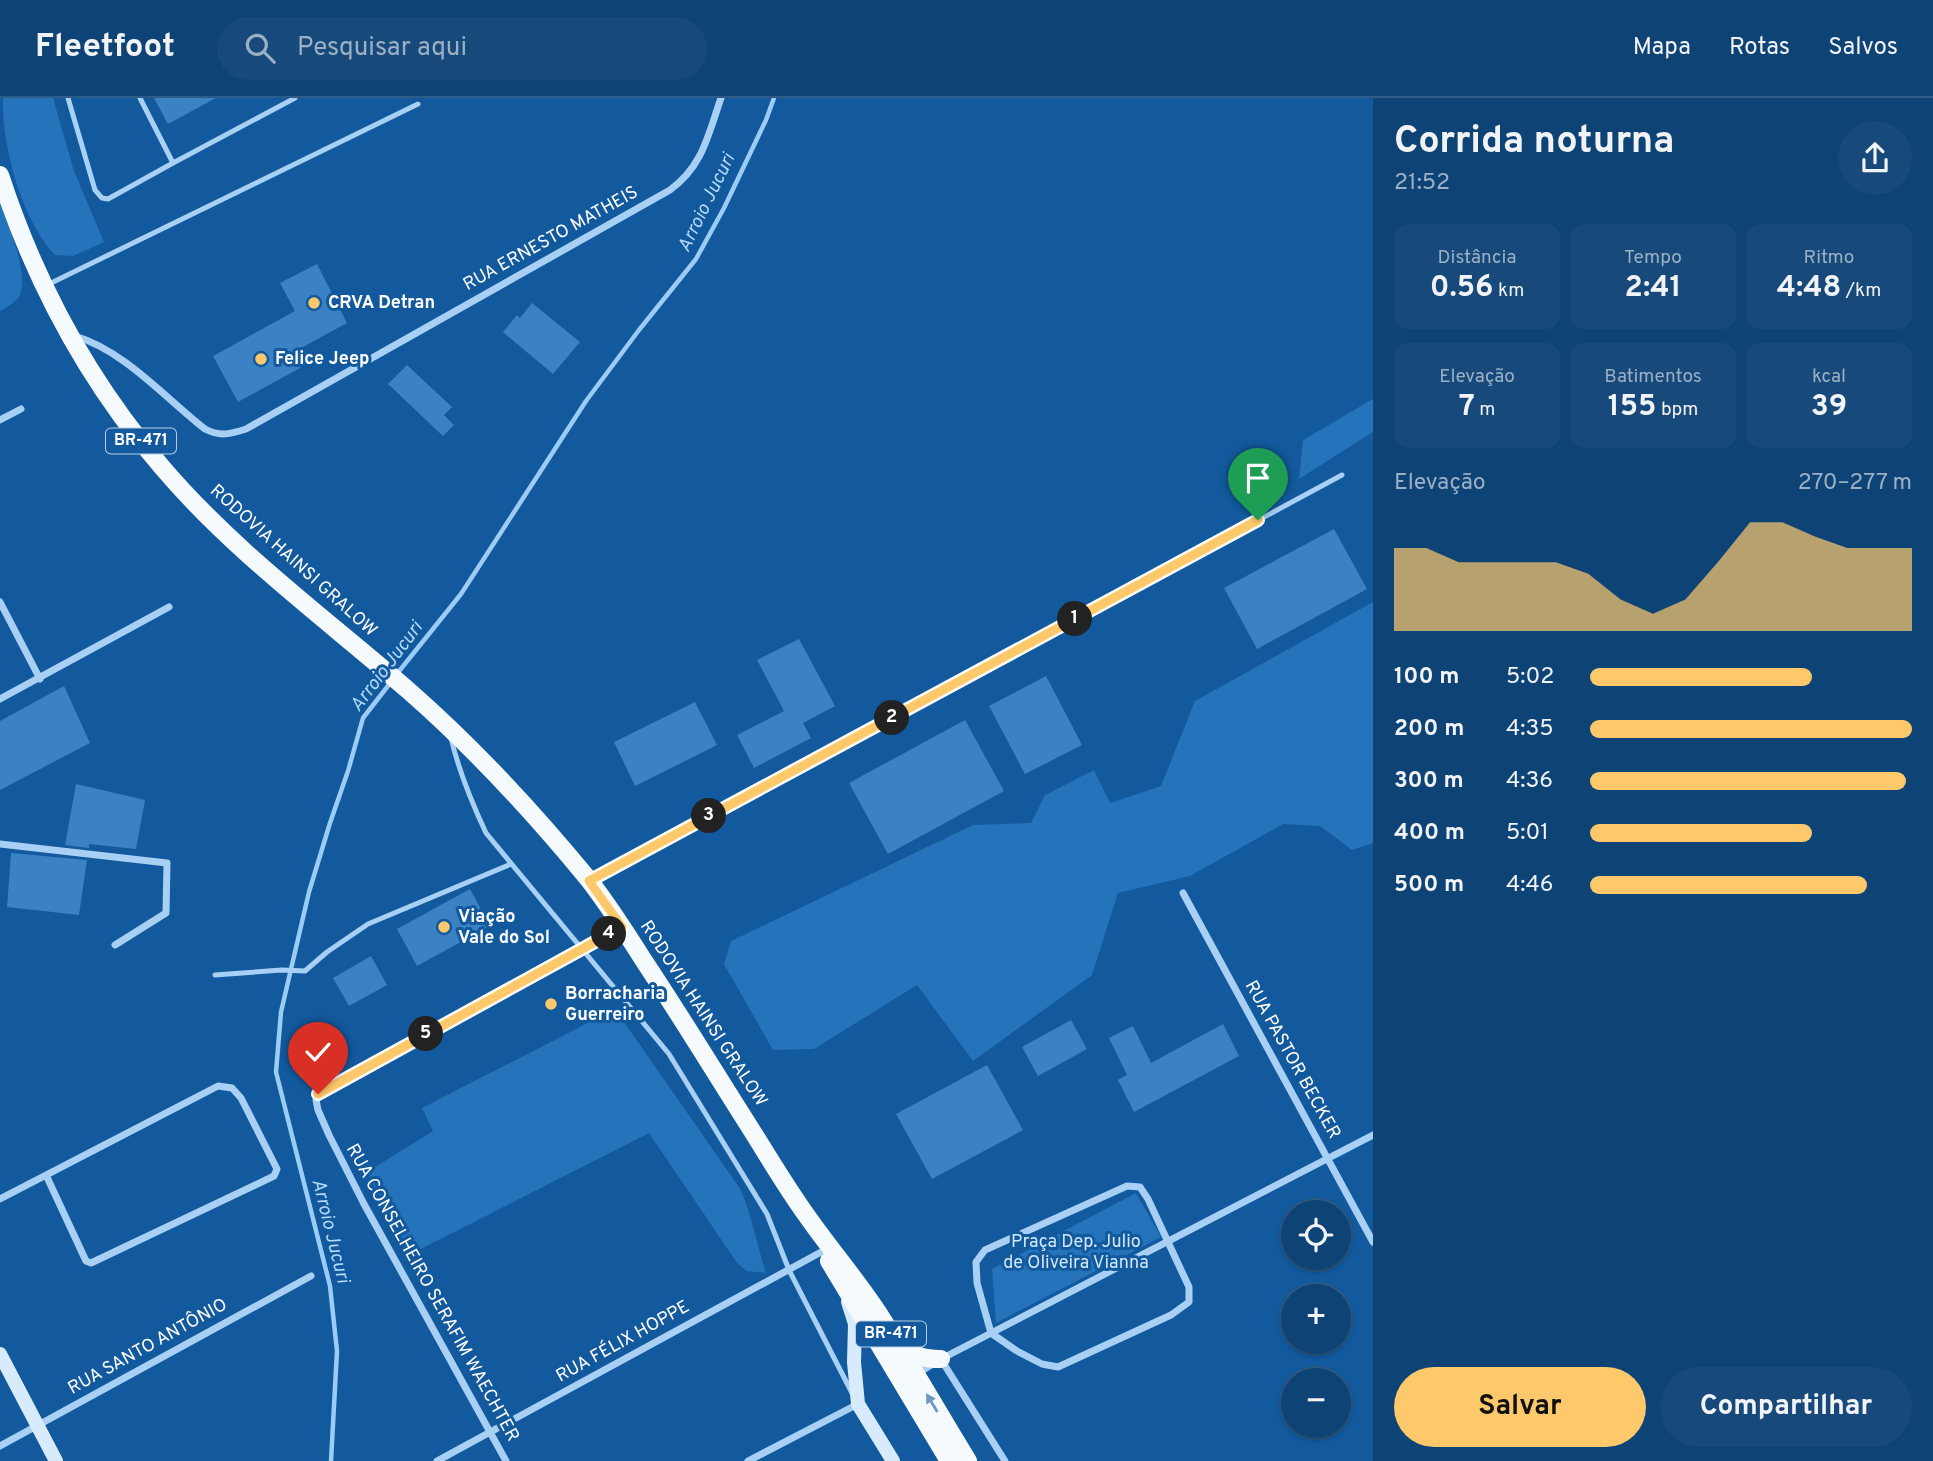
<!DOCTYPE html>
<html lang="pt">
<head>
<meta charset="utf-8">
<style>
  body { margin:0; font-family:Overpass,sans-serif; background:#174a7b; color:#f1f3f6; height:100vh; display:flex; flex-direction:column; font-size:26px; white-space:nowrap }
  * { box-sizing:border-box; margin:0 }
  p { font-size:23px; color:#9bb0c5 }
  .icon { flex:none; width:38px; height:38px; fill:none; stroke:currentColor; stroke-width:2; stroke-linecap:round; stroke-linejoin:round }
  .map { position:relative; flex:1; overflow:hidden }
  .side { display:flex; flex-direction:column; background:#0e4376; width:560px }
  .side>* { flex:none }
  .buttons { position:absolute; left:1281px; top:1102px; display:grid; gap:14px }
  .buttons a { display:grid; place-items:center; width:70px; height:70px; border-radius:50%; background:#0e4376; box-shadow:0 2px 5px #0004,0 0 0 2px #2e5c88; font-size:35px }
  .pin { position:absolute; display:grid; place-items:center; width:60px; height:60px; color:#fff; margin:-72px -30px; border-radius:50% 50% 50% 0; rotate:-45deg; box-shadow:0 0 7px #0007 }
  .pin .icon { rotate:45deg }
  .km { position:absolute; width:35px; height:35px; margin:-18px; border-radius:50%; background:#222; color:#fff; font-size:19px; line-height:35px; text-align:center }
  .round { display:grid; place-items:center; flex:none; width:74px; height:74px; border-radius:37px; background:#174a7b }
  .summary { display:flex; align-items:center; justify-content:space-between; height:119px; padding:0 21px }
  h1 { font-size:38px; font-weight:700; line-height:52px }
  .figures { display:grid; grid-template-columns:repeat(3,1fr); gap:10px; height:119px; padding:7px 21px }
  .figures div { display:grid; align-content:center; border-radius:14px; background:#174a7b; text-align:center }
  .figures b { font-size:30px; font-weight:700 }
  .figures small { font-size:19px; font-weight:400 }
  .figures p { font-size:19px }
  .chart { height:196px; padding:14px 21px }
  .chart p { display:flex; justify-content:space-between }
  .chart svg { width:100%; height:126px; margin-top:7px; fill:#ffc96b; opacity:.7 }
  .button { display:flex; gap:14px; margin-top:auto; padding:14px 21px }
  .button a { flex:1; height:80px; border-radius:42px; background:#ffc96b; color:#111; font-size:28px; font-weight:700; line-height:80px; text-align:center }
  .button a+a { background:#174a7b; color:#f1f3f6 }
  ul { padding:0 21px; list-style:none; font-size:23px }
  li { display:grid; grid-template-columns:112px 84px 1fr; align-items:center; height:52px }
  li i { height:18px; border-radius:9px; background:#ffc96b }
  header { display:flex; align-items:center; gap:42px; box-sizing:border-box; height:98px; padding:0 35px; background:#0e4376; border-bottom:2px solid #2e5c88 }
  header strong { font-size:33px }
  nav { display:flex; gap:38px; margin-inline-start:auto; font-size:24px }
  .search { width:490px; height:63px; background:#174a7b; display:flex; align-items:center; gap:18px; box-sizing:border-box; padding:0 24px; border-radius:38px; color:#9bb0c5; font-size:26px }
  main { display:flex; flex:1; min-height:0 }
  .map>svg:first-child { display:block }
  .green { fill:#2573bb }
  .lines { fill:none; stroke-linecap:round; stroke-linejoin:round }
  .stream { stroke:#9accf7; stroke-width:4.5 }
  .building { fill:#3b82c4 }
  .service { stroke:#a8d0f4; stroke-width:5 }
  .minor { stroke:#a8d0f4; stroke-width:7 }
  .secondary { stroke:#d8ebfd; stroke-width:14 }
  .primary { stroke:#f5faff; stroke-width:18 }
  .oneway { fill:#6d99c4 }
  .route-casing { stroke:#fff; stroke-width:14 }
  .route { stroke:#ffc96b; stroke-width:9 }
  .poi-dot { fill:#ffc96b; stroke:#12599d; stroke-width:2.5 }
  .labels { text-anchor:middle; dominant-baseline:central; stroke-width:6; stroke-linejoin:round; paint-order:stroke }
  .shield { fill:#12599d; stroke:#b8cde2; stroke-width:2 }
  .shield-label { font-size:16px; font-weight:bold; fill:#fff }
  .street-label { font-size:18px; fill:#fff; stroke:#12599d }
  .poi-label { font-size:18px; font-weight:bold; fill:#fff; stroke:#12599d; text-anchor:start }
  .park-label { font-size:18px; fill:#d0e8fe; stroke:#12599d }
  .water-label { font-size:19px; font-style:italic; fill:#b4dafb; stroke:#12599d }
</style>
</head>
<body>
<header>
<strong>Fleetfoot</strong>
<div class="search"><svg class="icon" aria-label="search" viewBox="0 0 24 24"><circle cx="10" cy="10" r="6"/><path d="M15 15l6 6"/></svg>Pesquisar aqui</div>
<nav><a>Mapa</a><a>Rotas</a><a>Salvos</a></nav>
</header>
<main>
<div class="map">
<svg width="1373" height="1363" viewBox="0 0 1373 1363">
  <rect width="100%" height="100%" fill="#12599d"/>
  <path class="green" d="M3,0H53L74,73L104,144L73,158L55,157C22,123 1,47 3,0Z
    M0,102C7,123 32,182 18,200C14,205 6,210 0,213Z
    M1373,301V334L1299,381L1303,342Z
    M1373,504V745L1352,752L1320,728L1283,726L1190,778L1118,795L1092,877L973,963L917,887L814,951L773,952L724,866L731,843L973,727L1031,725L1045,697L1094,672L1110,705L1161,688L1195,603Z
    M615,911L741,1092C752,1119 757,1147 766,1175L747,1173L737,1165L649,1035L409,1157L367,1074L433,1033L422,1010Z
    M1136,1095L1161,1139L996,1225L992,1171Z"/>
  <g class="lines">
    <path class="stream" d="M396,577L461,496L586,303L639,232L696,161L724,110L766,22L774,0
      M331,1363L337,1253L330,1188L276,974L281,914L309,794L330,725L348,673L363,620L391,584"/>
  </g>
  <path class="building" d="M154,0H216L168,26Z
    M317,166L347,225L301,250L309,265L238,304L213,258L295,213L280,185Z
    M532,205L580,244L553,276L503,234L517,217L520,220Z
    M407,267L452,309L444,317L454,327L443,338L388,286Z
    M1334,431L1367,491L1257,551L1224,490Z
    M799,541L835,608L803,625L811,640L754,670L737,637L784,613L757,562Z
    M1046,578L1082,647L1025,676L989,608Z
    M64,588L90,645L0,692V623Z
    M695,604L717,647L635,688L614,644Z
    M965,622L1004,693L888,756L849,685Z
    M76,686L145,702L136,751L89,746V750L65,747Z
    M11,755L87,762L79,817L7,809Z
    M470,791L490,828L417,868L397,831Z
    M371,858L387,887L349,908L333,880Z
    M1071,922L1087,951L1038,978L1022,949Z
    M1223,926L1239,958L1134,1014L1118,982L1127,977L1109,940L1133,928L1151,965Z
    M987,967L1023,1032L932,1081L896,1016Z"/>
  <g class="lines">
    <path class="service" d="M68,0L95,92L102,100L108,101L173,65L140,0
      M173,65L295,0
      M47,187L418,6
      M451,640C459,674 471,703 486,735L669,956L767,1116L789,1172L852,1295
      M593,781L1342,377
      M215,877L282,872L305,873L327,854L368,826L511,766"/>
    <path class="minor" d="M75,238C125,253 165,300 205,331C220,339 231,336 246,331L670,92C703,68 708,37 721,0
      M0,322L21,311
      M0,504L40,581
      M0,601L169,509
      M0,746L167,765L166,815L115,847
      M1183,795L1373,1144
      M1127,1088L1140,1089L1148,1101L1189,1189V1204L1171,1217L1058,1269L1042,1266L1017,1253L991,1235L977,1185L976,1164L985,1152Z
      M0,1101L218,988L232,990L241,1000L277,1071L274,1078L91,1165L86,1163L46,1077
      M942,1263L1005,1363
      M918,1275L941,1261L1373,1037
      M0,1348L311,1178
      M437,1363L823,1153
      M506,1363L364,1106L329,1037L318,1012L316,1002L318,996L622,829
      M748,1363L858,1306"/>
    <path class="secondary" d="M848,1204L855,1226L854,1264L858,1306L893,1363
      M0,1256L56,1363"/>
    <path class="primary" d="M0,77C35,184 88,283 161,368C233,453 325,520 409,593C474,650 534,715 589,782C609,808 627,836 644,863C680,917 714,973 749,1028C768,1058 786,1089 807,1118C830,1151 857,1182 879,1216C910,1265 938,1314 968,1363
      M829,1163L949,1363
      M901,1244C912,1258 923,1261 941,1261"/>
  </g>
  <defs><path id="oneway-solid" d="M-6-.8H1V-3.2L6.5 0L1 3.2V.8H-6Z" transform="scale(1.75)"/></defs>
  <use class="oneway" href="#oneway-solid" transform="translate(932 1305) rotate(-121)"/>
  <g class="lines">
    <defs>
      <path id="route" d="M318,996L622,829L589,783L1258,422"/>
    </defs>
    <use href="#route" class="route-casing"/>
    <use href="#route" class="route"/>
  </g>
  <g class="poi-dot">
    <circle cx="314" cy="205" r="7"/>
    <circle cx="261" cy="261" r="7"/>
    <circle cx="444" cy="829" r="7"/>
    <circle cx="551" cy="906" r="7"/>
  </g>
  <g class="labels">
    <g class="shield">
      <rect x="106" y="330.5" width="70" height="25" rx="5"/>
      <rect x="856" y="1223.5" width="70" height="25" rx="5"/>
    </g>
    <g class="shield-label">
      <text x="141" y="343">BR-471</text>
      <text x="891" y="1236">BR-471</text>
    </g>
    <g class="street-label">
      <text transform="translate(551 141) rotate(-29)">RUA ERNESTO MATHEIS</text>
      <text transform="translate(293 463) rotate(42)">RODOVIA HAINSI GRALOW</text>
      <text transform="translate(703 916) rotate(57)">RODOVIA HAINSI GRALOW</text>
      <text transform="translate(1292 962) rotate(61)">RUA PASTOR BECKER</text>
      <text transform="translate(432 1195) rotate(61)">RUA CONSELHEIRO SERAFIM WAECHTER</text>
      <text transform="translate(623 1244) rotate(-29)">RUA FÉLIX HOPPE</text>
      <text transform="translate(148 1249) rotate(-29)">RUA SANTO ANTÔNIO</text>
    </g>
    <g class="poi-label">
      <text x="328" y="205">CRVA Detran</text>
      <text x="275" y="261">Felice Jeep</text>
      <text x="458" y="819">Viação<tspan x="458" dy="21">Vale do Sol</tspan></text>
      <text x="565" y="896">Borracharia<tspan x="565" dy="21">Guerreiro</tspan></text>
    </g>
    <g class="park-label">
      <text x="1076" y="1144">Praça Dep. Julio<tspan x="1076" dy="21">de Oliveira Vianna</tspan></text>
    </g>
    <g class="water-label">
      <text transform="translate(707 105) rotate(-64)">Arroio Jucuri</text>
      <text transform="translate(387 569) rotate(-53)">Arroio Jucuri</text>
      <text transform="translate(330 1133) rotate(76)">Arroio Jucuri</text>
    </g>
  </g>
</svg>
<div class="buttons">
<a><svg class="icon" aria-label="locate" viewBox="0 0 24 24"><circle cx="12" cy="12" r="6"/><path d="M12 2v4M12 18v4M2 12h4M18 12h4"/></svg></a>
<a>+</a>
<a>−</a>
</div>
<div class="pin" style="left:1258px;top:422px;background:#1e9e55"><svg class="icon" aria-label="arrive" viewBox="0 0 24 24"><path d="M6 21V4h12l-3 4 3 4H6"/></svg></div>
<div class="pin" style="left:318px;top:996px;background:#d93025"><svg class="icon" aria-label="check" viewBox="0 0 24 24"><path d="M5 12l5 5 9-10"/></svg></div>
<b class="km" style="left:1075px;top:521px">1</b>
<b class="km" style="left:892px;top:620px">2</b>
<b class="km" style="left:709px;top:718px">3</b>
<b class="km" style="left:609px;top:836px">4</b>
<b class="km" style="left:426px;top:936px">5</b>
</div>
<section class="side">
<div class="summary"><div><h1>Corrida noturna</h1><p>21:52</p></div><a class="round"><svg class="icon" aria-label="share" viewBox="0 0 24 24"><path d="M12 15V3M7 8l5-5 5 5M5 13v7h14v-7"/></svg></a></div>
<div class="figures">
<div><p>Distância</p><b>0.56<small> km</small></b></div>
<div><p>Tempo</p><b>2:41</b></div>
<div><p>Ritmo</p><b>4:48<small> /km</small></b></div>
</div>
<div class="figures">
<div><p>Elevação</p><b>7<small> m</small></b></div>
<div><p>Batimentos</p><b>155<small> bpm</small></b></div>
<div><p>kcal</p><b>39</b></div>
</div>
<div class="chart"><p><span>Elevação</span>270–277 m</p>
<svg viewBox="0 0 160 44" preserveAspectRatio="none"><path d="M0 44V15L10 15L20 20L30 20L40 20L50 20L60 24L70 33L80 38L90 33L100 20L110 6L120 6L130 11L140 15L150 15L160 15V44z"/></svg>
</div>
<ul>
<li><b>100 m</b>5:02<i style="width:69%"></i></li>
<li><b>200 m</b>4:35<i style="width:100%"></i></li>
<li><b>300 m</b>4:36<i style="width:98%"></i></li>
<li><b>400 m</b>5:01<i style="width:69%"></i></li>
<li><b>500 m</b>4:46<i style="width:86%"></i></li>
</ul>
<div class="button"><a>Salvar</a><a>Compartilhar</a></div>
</section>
</main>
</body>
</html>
